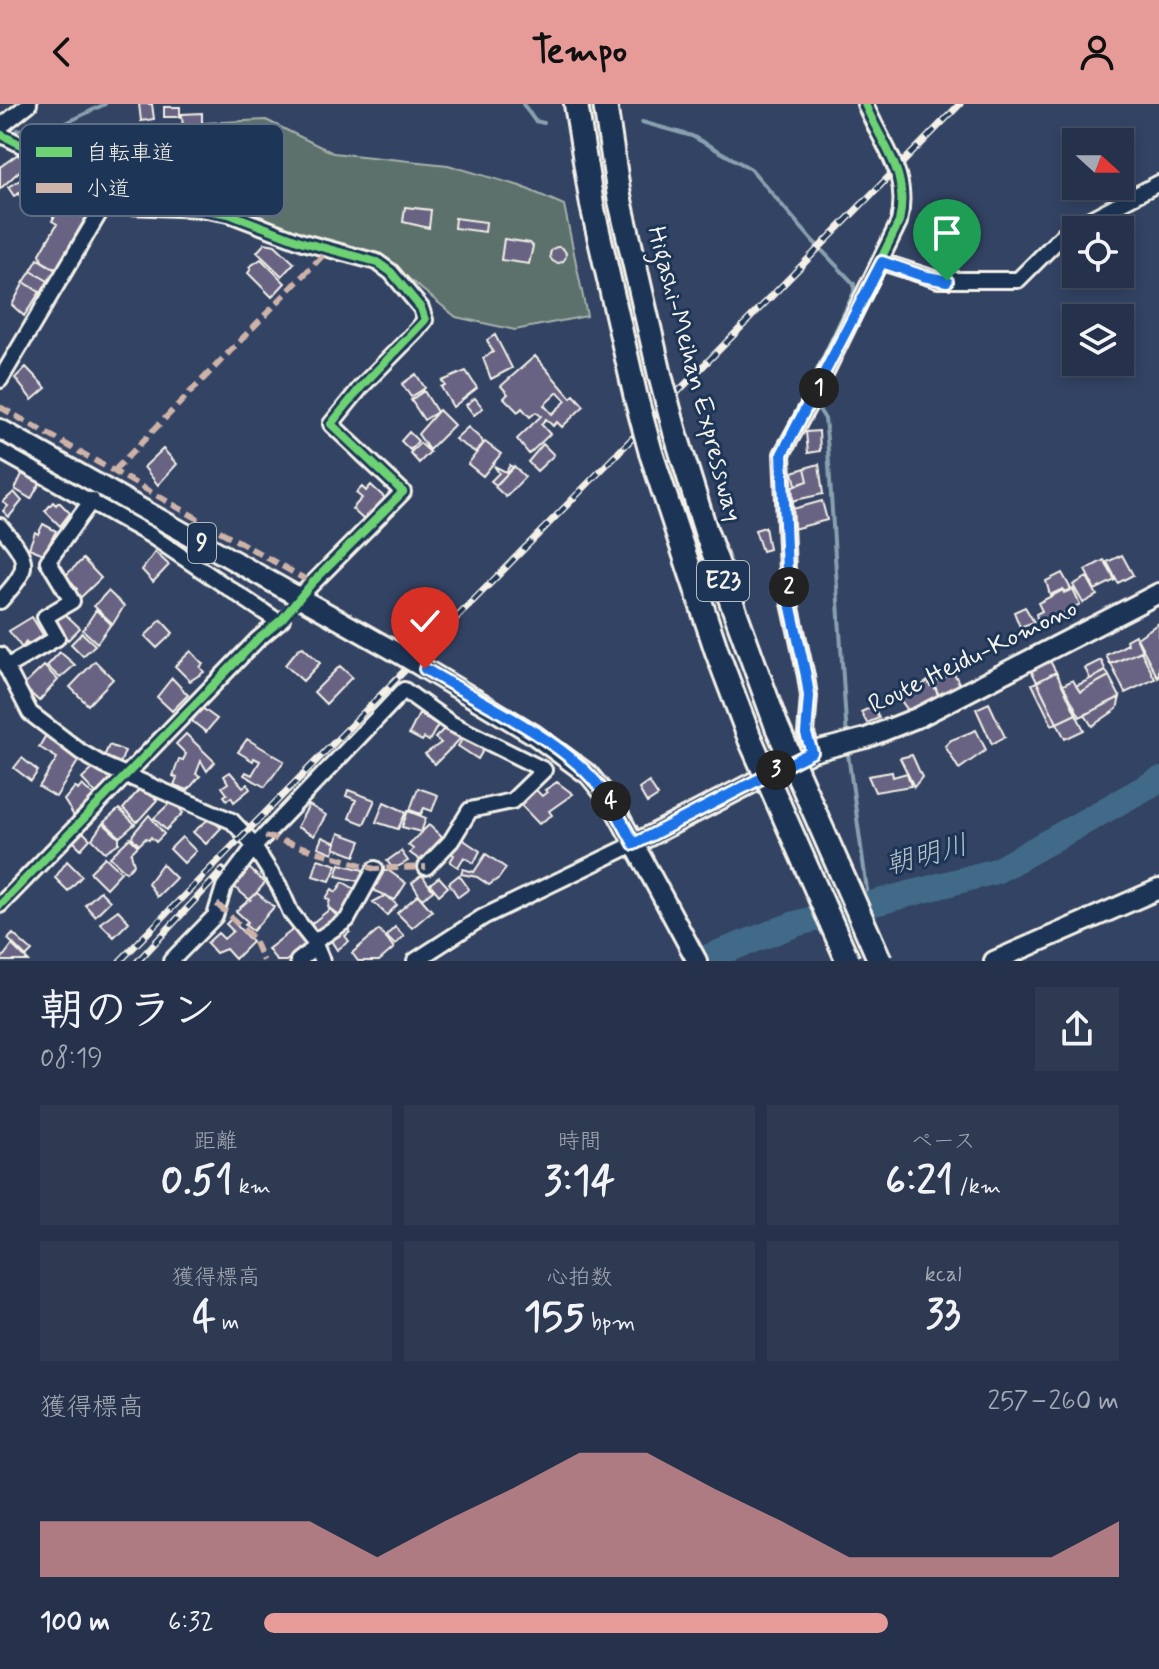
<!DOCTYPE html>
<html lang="ja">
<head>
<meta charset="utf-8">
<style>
  body { margin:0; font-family:Mynerve,"Klee One",sans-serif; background:#2e3a52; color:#f1f3f6; height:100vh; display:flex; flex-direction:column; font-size:30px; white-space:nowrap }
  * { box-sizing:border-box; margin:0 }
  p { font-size:26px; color:#a4aab5 }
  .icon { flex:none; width:44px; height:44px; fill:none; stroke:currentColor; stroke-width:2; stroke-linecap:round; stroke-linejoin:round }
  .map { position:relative; height:857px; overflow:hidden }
  .drawer { display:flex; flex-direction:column; background:#26324b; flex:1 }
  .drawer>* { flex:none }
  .needle { width:52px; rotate:111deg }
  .buttons { position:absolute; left:1062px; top:24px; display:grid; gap:16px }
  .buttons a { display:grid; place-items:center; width:72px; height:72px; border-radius:0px; background:#26324b; box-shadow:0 4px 12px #0003,0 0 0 2px #424d63; font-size:40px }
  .pin { position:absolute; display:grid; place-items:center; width:68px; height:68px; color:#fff; margin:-82px -34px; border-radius:50% 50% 50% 0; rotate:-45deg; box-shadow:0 0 8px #0007 }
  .pin .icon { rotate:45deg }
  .km { position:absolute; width:40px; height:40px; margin:-20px; border-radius:50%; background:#222; color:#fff; font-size:22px; line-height:40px; text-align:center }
  .round { display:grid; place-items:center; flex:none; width:84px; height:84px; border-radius:0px; background:#2e3a52 }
  .head { display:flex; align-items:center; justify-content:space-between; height:136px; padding:0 40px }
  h1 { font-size:44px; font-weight:700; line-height:60px }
  .metrics { display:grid; grid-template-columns:repeat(3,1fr); gap:12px; height:136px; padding:8px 40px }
  .metrics div { display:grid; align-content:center; border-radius:0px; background:#2e3a52; text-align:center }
  .metrics b { font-size:40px; font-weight:700 }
  .metrics small { font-size:22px; font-weight:400 }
  .metrics p { font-size:22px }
  .chart { height:224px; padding:16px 40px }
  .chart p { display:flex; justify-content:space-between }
  .chart svg { width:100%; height:144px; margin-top:8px; fill:#e69b98; opacity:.7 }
  ul { padding:0 40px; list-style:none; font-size:26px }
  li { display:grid; grid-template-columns:128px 96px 1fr; align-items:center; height:60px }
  li i { height:20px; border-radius:10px; background:#e69b98 }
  header { display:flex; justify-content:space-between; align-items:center; height:104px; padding:0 40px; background:#e69b98; color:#111; font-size:36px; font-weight:700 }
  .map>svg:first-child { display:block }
  .green { fill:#5c716c; stroke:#a8b1aa; stroke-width:2 }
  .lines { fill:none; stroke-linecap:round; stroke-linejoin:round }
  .stream { stroke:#88a1ae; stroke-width:4 }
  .river { stroke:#406b88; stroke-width:26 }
  .building { fill:#676482; stroke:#f4f1e8; stroke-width:2; fill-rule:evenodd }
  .minor-tunnel { stroke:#505d78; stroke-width:14; stroke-dasharray:14 7; stroke-linecap:butt }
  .minor-casing { stroke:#f4f1e8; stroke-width:20 }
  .major-casing { stroke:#f4f1e8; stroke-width:24 }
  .highway-casing { stroke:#f4f1e8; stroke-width:28 }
  .minor { stroke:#1d3557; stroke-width:14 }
  .major { stroke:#1d3557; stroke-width:18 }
  .highway { stroke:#1d3557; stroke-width:22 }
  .rail-casing { stroke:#f4f1e8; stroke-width:7 }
  .rail { stroke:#1d3557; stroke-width:4; stroke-dasharray:12; stroke-linecap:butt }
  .major-bridge-casing { stroke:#f4f1e8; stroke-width:24; stroke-linecap:butt }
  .highway-bridge-casing { stroke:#f4f1e8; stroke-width:28; stroke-linecap:butt }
  .major-bridge { stroke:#1d3557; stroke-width:18 }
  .highway-bridge { stroke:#1d3557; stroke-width:22 }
  .quiet { stroke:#ceb3a9; stroke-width:6; stroke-dasharray:12 6; stroke-linecap:butt }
  .cycleway-casing { stroke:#1d3557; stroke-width:13 }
  .cycleway { stroke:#6cd273; stroke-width:8 }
  .route-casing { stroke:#fff; stroke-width:16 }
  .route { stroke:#1a73e8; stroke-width:10 }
  .labels { text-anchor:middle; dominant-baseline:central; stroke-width:6; stroke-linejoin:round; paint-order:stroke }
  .shield { fill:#1d3557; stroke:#b4b9bc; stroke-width:2 }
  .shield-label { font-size:24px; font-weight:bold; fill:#f4f1e8 }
  .street-label { font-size:26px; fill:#f4f1e8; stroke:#1d3557 }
  .water-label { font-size:28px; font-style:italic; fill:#b5c2c6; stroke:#1d3557 }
  .key { fill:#1d3557; stroke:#5e6d82; stroke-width:2 }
  .key-label { font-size:22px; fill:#f4f1e8 }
</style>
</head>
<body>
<header><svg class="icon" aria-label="back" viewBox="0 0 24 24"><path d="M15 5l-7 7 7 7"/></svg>Tempo<svg class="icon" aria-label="person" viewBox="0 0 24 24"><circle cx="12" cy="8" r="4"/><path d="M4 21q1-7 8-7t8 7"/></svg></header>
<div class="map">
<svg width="1159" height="857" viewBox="0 0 1159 857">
  <rect width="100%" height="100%" fill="#334364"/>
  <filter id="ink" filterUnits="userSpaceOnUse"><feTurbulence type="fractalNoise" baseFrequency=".0125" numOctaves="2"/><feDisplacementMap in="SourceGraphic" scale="16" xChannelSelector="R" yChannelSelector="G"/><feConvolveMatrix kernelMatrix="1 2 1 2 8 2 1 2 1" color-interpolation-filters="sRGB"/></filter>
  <g filter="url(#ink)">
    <path class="green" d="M266,16L333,49L448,61L520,82L564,101L587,212L515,226L456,213L392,161L212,110L139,98L163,37L203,19Z"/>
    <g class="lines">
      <path class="stream" d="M523,0L535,17L544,19
        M642,18L692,32L751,65L812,136L854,180V188L807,287L810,291
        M17,26L64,20L105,0
        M815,299L825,315L828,346L847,634
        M847,643L869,800
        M1151,681L1159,682"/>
      <path class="river" d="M698,857L795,820L996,767L1159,676"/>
    </g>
    <path class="building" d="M139,0H152L154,15L141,17Z
      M164,3H180V13H164Z
      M202,9V26L183,27L182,10Z
      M18,50L26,61L0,85V63Z
      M27,72L30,77L26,85L14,92L8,83Z
      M68,80L73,83L53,115V110L18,90L20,88L54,108Z
      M73,82L96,96L56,165L42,157L40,150L57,120L52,117Z
      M405,103L431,106L429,124L403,118Z
      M455,114L486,118L485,128L454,124Z
      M504,135L530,139L533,142L529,160L501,156Z
      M265,139L275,141L294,159L282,172L257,148Z
      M550 151a8 8 0 1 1 16 0a8 8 0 1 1-16 0Z
      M38,155L57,167L50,178L31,167Z
      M261,155L285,179L272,193L248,169L251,165L249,163Z
      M31,167L48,177L41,189L24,178Z
      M24,178L40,188L24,212L12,201Z
      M495,231L512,264L491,275L483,254L493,248L487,236Z
      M535,252L571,294L574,291L584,302L562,323L557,318L553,322L546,315L541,320L550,330L529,350L517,335L541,312L536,308L530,313L522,304L518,308L504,294L508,290L501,282ZM558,288L566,297L552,310L544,301Z
      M26,263L46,284L32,296L15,274Z
      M466,267L477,284L453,303L441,283L445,281L442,277Z
      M416,270L425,284L411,293L402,280Z
      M424,287L437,308L424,316L411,296Z
      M475,294L483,304L474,311L466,301Z
      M439,306L454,321L429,346L418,330Z
      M468,323L482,336L483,340L475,348L455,335Z
      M819,327L820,347L808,349L806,328Z
      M409,328L418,337L410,346L401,337Z
      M485,338L501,350L483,372L468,360Z
      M420,339L430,348L419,359L410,349Z
      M543,340L554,351L537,367L528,358Z
      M163,345L177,360L158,381L144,363Z
      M819,360L823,390L791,397L788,385L808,377L805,364Z
      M510,361L513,364L496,381L491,377L499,369L494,362L506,368Z
      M514,362L525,373L506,393L495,383Z
      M805,364L808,377L796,381L793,368Z
      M22,370L40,379L31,395L15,385Z
      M371,381L385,394L364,416L352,405L362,394L356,389L362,383L366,387Z
      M14,388L22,397L9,413L3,407L8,402L3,398Z
      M822,397L827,416L793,425L789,409L793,408V405Z
      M53,398L56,401L59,398L70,409L60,422L45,407Z
      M43,420L56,427L44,450L29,444L35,428L38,430Z
      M765,423L769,445L762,447L755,426Z
      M155,448L169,461L153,478L142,466Z
      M1122,451L1133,471L1118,479L1107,458Z
      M83,455L101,474L79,495L73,489L77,485L65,472Z
      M1104,456L1115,476L1095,486L1085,466Z
      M1062,469L1071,485L1064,488L1063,485L1050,491L1046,477Z
      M1087,473L1097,491L1083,499L1073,481Z
      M1073,485L1080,500L1039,523L1036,510L1042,507L1038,499L1063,486L1064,489Z
      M108,487L124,502L113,520L94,502Z
      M1025,503L1034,518L1020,523L1014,508Z
      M96,506L111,520L97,539L83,526Z
      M63,508L80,524L68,536L55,517Z
      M32,513L43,531L27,541L26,538L22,544L9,527Z
      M161,516L173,529L157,544L145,532Z
      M1159,519V573L1158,574L1137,534Z
      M82,529L95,541L83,552L71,540Z
      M1135,531L1142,547L1110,560L1106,551L1128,540L1126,536Z
      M303,543L320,559L303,577L285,561L298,545Z
      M191,547L203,560L200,563L204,568L190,577L175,562Z
      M1141,547L1155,575L1125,589L1111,560Z
      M60,548L75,561L60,574L47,562Z
      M1101,556L1106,567L1090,575L1085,564Z
      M95,557L113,575L88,601L70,583Z
      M1050,557L1056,568L1037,578L1031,566Z
      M44,562L58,576L39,597L23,582Z
      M340,562L352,573L326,600L314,588Z
      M1106,567L1109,572L1080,588L1076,582Z
      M1056,568L1076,610L1057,619L1037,578Z
      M954,569L961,583L940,594L933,578Z
      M1109,572L1120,593L1080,613L1063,581L1073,576L1080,588Z
      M172,574L188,591L172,607L157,593Z
      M928,577L930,582L933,580L940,595L910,609L896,590L903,588L905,592Z
      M1037,578L1057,619L1052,621L1032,580Z
      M1120,593L1117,605L1092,622L1085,611Z
      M989,599L1005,633L992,640L976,605Z
      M874,602L879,614L867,619L861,608Z
      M202,604L217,615L206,628L192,617Z
      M419,610L438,621L429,637L424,634L422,637L409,630Z
      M1076,610L1084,626L1065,635L1057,619Z
      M447,622L460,635L435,660L425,650L441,639L435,634Z
      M976,626L986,646L959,665L945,642L951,636Z
      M186,630L215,658L207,667L201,657L196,670L200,672L188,686L174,681L177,674L173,672L179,655L183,656L186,650L176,640Z
      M46,631L80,654L56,693L39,683L57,654L39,643Z
      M465,631L485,643L478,655L458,642Z
      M247,635L284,657L265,683L244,671L246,668L252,671L260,657L254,654L253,657L238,648Z
      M109,641L125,647L119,662L103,655Z
      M912,651L922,673L914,683L900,654Z
      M22,654L38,667L31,677L14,664Z
      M95,663L104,671L105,668L116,672L114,678L110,676L111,680L97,691L82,675Z
      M230,668L243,683L247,680L250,685L234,698L231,693L227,696L224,692L227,690L222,683L228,679L224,672Z
      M892,668L893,673L907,669L911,682L875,688L868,672Z
      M557,678L573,690L549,707L552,711L539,720L519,699L534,684L542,692L547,688L545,686Z
      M649,678L658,692L647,699L639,685Z
      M82,681L96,694L80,711L77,709L74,712L64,696L75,683L78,686Z
      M142,682L157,696L137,718L123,705Z
      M418,684L438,691L432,707L424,704L421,710L410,706Z
      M348,686L375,696L364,720L349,714L356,696L346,692Z
      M173,696L183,709L166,726L154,714Z
      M384,698L406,708L398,725L376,718Z
      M309,701L326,711L314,732L297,723Z
      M119,705L135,720L120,733L104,718Z
      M408,707L426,714L421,728L402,723Z
      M149,711L164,730L156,738L151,733L149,736L146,734L139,741L132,734L133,730Z
      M210,714L221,724L206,740L193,728Z
      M103,719L119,734V739L105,748L92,735Z
      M429,721L446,737L424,759L410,749L413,745L408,741Z
      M82,727L90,735L81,745L73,737Z
      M339,729L361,737L355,752L334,744Z
      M182,733L196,747L184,759L170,745Z
      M322,733L336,739L333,749L318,743Z
      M459,733L480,747L474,759L464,753L458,763L450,758L454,751L448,747Z
      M130,734L138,742L131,749L134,760L126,768L110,753Z
      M401,747L408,757L399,762H391L387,757Z
      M486,750L506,764L499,774L489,781L477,773L461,770L463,765L474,768Z
      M105,753L121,768L106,784L90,768Z
      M318,755L337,761L330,777L313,772Z
      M67,757L82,772L68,787L55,774Z
      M162,760L176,774L157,793L148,779Z
      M340,760L367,767L363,778L336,772Z
      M249,764L265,779L250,796L233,782Z
      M383,767H389L406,779L395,796L373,786Z
      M422,771L433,787L422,795L412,779Z
      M459,771L469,785L458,793L449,779Z
      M439,773L448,783L439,791L430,780Z
      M343,778L358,787L341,813L328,803L330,796L326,794L332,785L336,788Z
      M100,787L110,797L95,812L85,801Z
      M257,789L274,803L253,827L245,821L248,818L236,807Z
      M386,791L397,801L387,811L373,798Z
      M418,791L432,807L412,824L397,809Z
      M330,805L338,813L319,832L311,820Z
      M118,806L129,818L114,833L100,819Z
      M231,815L252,838L235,855L226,845L216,849L207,839L218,829L224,835L233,827L226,820Z
      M346,823L350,828L345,832L349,837L337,846L330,835Z
      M395,823L404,832L395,841L386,832Z
      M295,824L309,839L286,857H277L268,845Z
      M379,826L394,844L379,857H358L352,849Z
      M13,830L32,847L26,853L8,835Z
      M12,841L28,857H0Z"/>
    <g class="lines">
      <path class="minor-tunnel" d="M282,515L304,488"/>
      <defs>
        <path id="minor" d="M0,23L29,0
          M0,30L98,80L104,101L201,105L229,110L303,138L377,158L391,168L421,204L425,216L417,226L361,283L331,320L403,388L304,488
          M882,158L938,176H1018L1067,127L1159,79
          M0,276L104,101
          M0,347L150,431L279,518
          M0,422C30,457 32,462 0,497
          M0,551L30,609L81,648L105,662L232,717L249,735L279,782L291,809L314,838L322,857
          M6,563L57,534L45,513L72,497L48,457L92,396
          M812,648L806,630L809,592L806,572L788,490L782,350L816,288L899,118C910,68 883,44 865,0
          M0,801L257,536L282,515
          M314,838L347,816L375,765
          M171,857L215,812L224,783L254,743L404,586L450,619L544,666L512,697L470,706L451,737L426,763
          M298,857L316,843
          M415,857L483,813L634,740"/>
        <path id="major" d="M0,325L405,553
          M425,565L533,630L589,671L612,699L697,857
          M634,740L812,648L866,634L919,613L1159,489
          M994,857L1159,785"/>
        <path id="highway" d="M576,0L592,101L636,294
          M605,0L619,92L660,271
          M675,328L706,428L777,623
          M651,349L717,548L750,635"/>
      </defs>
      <use href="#minor" class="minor-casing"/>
      <use href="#major" class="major-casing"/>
      <use href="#highway" class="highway-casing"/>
      <use href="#minor" class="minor"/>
      <use href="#major" class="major"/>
      <use href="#highway" class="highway"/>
      <defs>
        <path id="rail" d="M120,857L960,0
          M138,857L223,766"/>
      </defs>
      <use href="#rail" class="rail-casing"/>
      <use href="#rail" class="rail"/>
      <defs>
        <path id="major-bridge" d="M405,553L425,565"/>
        <path id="highway-bridge" d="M660,271L675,328
          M636,294L651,349
          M777,623L880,857
          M750,635L848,857"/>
      </defs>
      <use href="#major-bridge" class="major-bridge-casing"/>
      <use href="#highway-bridge" class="highway-bridge-casing"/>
      <use href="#major-bridge" class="major-bridge"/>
      <use href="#highway-bridge" class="highway-bridge"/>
      <path class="quiet" d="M0,303L312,479
        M114,367L329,145
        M265,732L375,765L426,763
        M217,800L253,834L263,857"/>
      <defs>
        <path id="cycleway" d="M0,30L98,80L104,101L201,105L229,110L303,138L377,158L391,168L421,204L425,216L361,283L331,320L403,388L312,479L282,515L257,536L0,801
          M812,648L806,630L809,592L806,572L788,490L782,350L816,288L899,118C910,68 883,44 865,0"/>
      </defs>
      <use href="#cycleway" class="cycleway-casing"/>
      <use href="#cycleway" class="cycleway"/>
    </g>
  </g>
  <g class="lines" filter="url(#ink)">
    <defs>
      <path id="route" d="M425,565C475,595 552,631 591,673C610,693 621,716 634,740L812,648L806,630L809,592L806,572L788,490L782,350L882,158L923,172L947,177"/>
    </defs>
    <use href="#route" class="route-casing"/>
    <use href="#route" class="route"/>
  </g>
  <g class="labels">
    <g class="shield">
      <rect x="188" y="419" width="28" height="40" rx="6"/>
      <rect x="697" y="457" width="52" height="40" rx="6"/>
    </g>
    <g class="shield-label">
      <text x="202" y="439">9</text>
      <text x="723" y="477">E23</text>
    </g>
    <g class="street-label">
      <text transform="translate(694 270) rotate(75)">Higashi-Meihan Expressway</text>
      <text transform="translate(973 553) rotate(-26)">Route Heidu-Komono</text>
    </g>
    <g class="water-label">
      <text transform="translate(927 752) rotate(-15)">朝明川</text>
    </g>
  </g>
  <rect x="20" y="20" width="264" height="92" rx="12" class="key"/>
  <rect x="36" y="43" width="36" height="10" fill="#6cd273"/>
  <rect x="36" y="79" width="36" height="10" fill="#ceb3a9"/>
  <g class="key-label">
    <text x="86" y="56">自転車道</text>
    <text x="86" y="92">小道</text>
  </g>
</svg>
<div class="buttons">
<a><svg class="needle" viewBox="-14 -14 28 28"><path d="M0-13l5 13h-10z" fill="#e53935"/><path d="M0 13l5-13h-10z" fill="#a4aab5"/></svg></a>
<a><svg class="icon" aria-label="locate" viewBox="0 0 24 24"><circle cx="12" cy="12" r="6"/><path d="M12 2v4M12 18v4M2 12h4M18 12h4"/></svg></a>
<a><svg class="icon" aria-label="layers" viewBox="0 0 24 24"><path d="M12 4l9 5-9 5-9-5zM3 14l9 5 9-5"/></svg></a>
</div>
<div class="pin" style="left:947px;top:177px;background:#1e9e55"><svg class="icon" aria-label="arrive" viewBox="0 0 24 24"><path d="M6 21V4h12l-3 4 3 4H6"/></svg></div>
<div class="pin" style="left:425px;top:565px;background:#d93025"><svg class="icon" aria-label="check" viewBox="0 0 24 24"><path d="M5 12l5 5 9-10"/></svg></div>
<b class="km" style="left:819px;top:284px">1</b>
<b class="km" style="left:789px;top:483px">2</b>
<b class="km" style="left:776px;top:666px">3</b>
<b class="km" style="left:611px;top:697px">4</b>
</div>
<section class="drawer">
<div class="head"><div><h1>朝のラン</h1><p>08:19</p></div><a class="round"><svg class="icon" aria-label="share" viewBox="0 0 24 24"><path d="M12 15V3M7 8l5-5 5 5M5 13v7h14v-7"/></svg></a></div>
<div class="metrics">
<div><p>距離</p><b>0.51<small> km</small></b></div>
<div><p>時間</p><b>3:14</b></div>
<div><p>ペース</p><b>6:21<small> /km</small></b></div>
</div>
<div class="metrics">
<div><p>獲得標高</p><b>4<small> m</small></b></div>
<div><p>心拍数</p><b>155<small> bpm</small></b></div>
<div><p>kcal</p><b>33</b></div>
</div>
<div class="chart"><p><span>獲得標高</span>257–260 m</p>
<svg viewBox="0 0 160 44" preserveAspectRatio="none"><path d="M0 44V27L10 27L20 27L30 27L40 27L50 38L60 27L70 17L80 6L90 6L100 17L110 27L120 38L130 38L140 38L150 38L160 27V44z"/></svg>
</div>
<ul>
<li><b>100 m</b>6:32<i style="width:73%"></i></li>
</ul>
</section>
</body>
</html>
